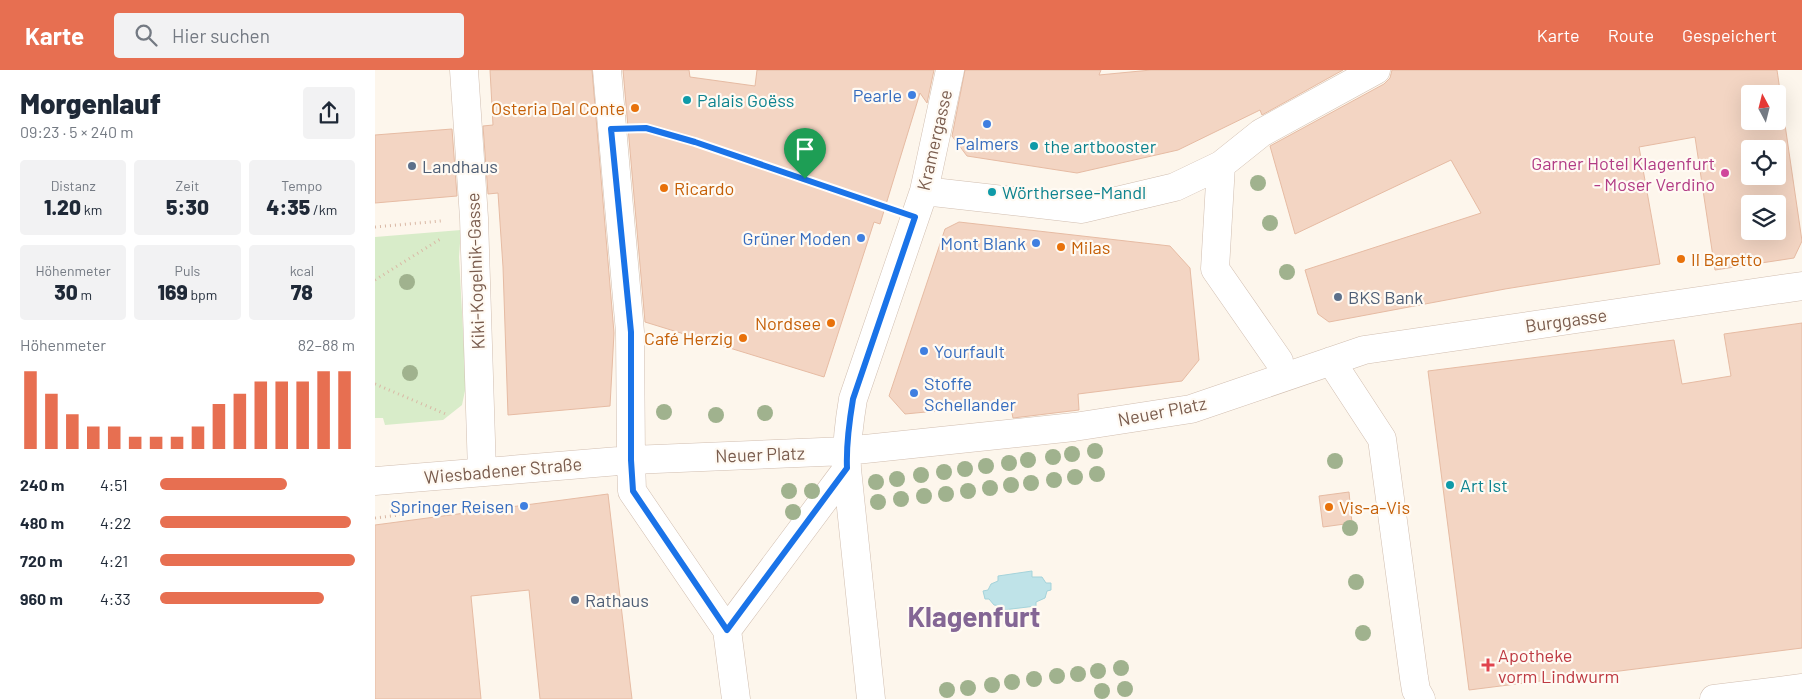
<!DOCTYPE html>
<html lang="de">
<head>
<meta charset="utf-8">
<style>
  body { margin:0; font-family:Barlow,sans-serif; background:#f2f2f3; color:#1f2937; height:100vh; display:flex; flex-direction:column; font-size:19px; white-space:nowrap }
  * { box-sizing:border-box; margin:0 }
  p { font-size:16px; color:#747a83 }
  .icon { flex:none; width:28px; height:28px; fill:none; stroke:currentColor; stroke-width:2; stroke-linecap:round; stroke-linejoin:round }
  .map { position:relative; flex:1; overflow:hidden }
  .sheet { display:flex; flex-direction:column; background:#fff; width:375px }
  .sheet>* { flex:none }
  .needle { width:32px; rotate:353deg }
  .controls { position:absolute; left:1366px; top:15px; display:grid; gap:10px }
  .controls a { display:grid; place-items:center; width:45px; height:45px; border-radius:5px; background:#fff; box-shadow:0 5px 20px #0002; font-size:25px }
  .pin { position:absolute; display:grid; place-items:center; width:42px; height:42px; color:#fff; margin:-51px -21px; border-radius:50% 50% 50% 0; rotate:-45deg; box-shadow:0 0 5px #0007 }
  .pin .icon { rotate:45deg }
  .round { display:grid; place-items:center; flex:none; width:52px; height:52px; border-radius:5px; background:#f2f2f3 }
  .overview { display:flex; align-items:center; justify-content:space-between; height:85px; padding:0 20px }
  h1 { font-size:28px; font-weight:800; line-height:38px }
  .metrics { display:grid; grid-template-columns:repeat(3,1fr); gap:8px; height:85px; padding:5px 20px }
  .metrics div { display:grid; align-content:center; border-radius:5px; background:#f2f2f3; text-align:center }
  .metrics b { font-size:21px; font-weight:800 }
  .metrics small { font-size:14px; font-weight:400 }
  .metrics p { font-size:14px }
  .chart { height:140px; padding:10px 20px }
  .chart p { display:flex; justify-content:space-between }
  .chart svg { width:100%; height:90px; margin-top:5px; stroke:#e76f51; stroke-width:6 }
  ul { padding:0 20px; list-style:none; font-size:16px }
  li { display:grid; grid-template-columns:80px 60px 1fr; align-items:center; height:38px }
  li i { height:12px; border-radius:6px; background:#e76f51 }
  header { display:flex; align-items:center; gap:30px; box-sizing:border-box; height:70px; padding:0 25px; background:#e76f51; color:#fff }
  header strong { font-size:24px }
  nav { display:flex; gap:28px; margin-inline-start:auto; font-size:18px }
  .search { width:350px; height:45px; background:#f2f2f3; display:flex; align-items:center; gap:12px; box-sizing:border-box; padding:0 18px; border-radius:5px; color:#747a83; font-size:19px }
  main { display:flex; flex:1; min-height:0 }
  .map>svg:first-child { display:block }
  .green { fill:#d8ecc9 }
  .water { fill:#bfe3e8; stroke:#a5d3da }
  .building { fill:#f3d5c3; stroke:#e6bba3; fill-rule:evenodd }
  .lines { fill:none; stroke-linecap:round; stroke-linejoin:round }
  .street-casing { stroke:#d1beb0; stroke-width:29 }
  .path { stroke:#d9b8a5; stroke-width:3; stroke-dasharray:1 4; stroke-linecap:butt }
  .street { stroke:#fff; stroke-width:28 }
  .tree { fill:#a0b28e }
  .route-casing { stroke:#fff; stroke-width:10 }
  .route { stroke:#1a73e8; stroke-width:6 }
  .shop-dot { fill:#3f7fe0; stroke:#fffaf3; stroke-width:2 }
  .culture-dot { fill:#0f9aa8; stroke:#fffaf3; stroke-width:2 }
  .food-dot { fill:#e8710a; stroke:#fffaf3; stroke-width:2 }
  .service-dot { fill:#5c6f8a; stroke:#fffaf3; stroke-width:2 }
  .hotel-dot { fill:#d1479c; stroke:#fffaf3; stroke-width:2 }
  .health-dot { fill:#e0444e; stroke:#fffaf3; stroke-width:2 }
  .labels { text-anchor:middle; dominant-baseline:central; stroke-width:4.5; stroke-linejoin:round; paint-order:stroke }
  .shop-label { font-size:18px; fill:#366cbe; stroke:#fffaf3; text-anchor:end }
  .culture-label { font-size:18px; fill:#0d838f; stroke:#fffaf3; text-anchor:start }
  .food-label { font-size:18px; fill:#c56008; stroke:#fffaf3; text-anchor:start }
  .street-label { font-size:18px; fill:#7a5c4d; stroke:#fffaf3 }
  .hotel-label { font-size:18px; fill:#b23c85; stroke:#fffaf3; text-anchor:end }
  .service-label { font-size:18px; fill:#4e5e75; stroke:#fffaf3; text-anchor:start }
  .health-label { font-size:18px; fill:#be3a42; stroke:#fffaf3; text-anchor:start }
  .town-label { font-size:28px; font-weight:bold; fill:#846695; stroke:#fffaf3 }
</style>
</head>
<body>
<header>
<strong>Karte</strong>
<div class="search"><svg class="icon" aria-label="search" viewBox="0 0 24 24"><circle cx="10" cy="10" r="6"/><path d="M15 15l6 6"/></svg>Hier suchen</div>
<nav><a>Karte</a><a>Route</a><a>Gespeichert</a></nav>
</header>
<main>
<section class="sheet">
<div class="overview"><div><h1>Morgenlauf</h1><p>09:23 · 5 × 240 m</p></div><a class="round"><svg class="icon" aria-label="share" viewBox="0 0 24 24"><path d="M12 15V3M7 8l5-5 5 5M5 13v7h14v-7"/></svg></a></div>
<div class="metrics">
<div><p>Distanz</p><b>1.20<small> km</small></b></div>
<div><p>Zeit</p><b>5:30</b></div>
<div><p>Tempo</p><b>4:35<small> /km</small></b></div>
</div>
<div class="metrics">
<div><p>Höhenmeter</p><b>30<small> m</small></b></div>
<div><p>Puls</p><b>169<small> bpm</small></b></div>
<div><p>kcal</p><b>78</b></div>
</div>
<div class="chart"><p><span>Höhenmeter</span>82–88 m</p>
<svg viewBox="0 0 160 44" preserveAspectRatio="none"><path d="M5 44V6M15 44V17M25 44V27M35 44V33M45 44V33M55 44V38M65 44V38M75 44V38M85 44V33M95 44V22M105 44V17M115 44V11M125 44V11M135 44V11M145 44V6M155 44V6"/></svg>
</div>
<ul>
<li><b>240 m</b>4:51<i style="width:65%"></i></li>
<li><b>480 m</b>4:22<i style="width:98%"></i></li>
<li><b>720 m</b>4:21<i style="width:100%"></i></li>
<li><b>960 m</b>4:33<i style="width:84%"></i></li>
</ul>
</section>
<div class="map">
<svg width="1427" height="629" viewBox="0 0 1427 629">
  <rect width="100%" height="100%" fill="#fdf6ec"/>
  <path class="green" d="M86,160L84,187L91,316L87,335L68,350L10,355L8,348H0V167Z"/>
  <path class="water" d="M657,501V507H667L671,513H676V520L672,521L670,528L661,532V536L628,540L627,536L619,535L614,529H610L608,521L613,520L616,514L623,511V506Z"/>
  <path class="building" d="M115,0H217L239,263L235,336L133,345L128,197L123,123L113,124L108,56L118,55Z
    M248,0H314L315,7L380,16L382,0H559L552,33L545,23L505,154L499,152L449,307L270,252Z
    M590,0H726L724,5L776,0H968L887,45L885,40L803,80L702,103L592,86L577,66Z
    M1017,0H1402L1427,171L1419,188L1340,200L1320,67L1264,77L1285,194L1130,219L954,252L943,244L930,200L1106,143L1076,90L920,164L895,76L1009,14L1015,8ZM1375,24H1402V51H1375ZM1375,79H1402V106H1375ZM1375,134H1402V161H1375Z
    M77,59L82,126L0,133V65Z
    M584,152L795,176L815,198L824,290L807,311L703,324L704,340L638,348L635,334L530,344L514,326L570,159Z
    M1427,253V578L1094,620L1053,301L1299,270L1307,314L1356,306L1349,264Z
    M974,422L977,453L948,457L944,426Z
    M233,424L257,629H165L154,520L96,526L106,629H0V455Z"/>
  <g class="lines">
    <defs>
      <path id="street" d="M89,0L99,148L107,402
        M232,0L255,262L256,390L257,421L352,560L361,629
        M846,95L840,199L904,291
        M549,121L707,139L800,117L846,95L886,63L1001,0
        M956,291L1007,369L1039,608L1041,620L1046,629
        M0,411L256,390L471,381L699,357L816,339L989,280L1427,216
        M352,560L472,399
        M496,629L472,399C471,374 474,353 478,329L549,121L575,0
        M1339,629L1427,618"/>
    </defs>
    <use href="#street" class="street-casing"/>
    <path class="path" d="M270,58L320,72L508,136
      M0,157L66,151
      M0,210L67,168
      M0,314L73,345
      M0,448L25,445"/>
    <use href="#street" class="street"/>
  </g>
  <g class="tree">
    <circle cx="883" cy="113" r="8"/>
    <circle cx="895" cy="153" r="8"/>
    <circle cx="912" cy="202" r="8"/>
    <circle cx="32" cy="212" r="8"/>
    <circle cx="35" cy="303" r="8"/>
    <circle cx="289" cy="342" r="8"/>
    <circle cx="390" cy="343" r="8"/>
    <circle cx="341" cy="345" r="8"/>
    <circle cx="720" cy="381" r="8"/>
    <circle cx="697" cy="384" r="8"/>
    <circle cx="678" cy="387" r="8"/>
    <circle cx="653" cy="390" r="8"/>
    <circle cx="960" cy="391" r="8"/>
    <circle cx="634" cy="393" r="8"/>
    <circle cx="611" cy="396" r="8"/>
    <circle cx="590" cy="399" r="8"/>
    <circle cx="569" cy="402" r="8"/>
    <circle cx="722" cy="404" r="8"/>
    <circle cx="546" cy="405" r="8"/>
    <circle cx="700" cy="407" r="8"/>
    <circle cx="522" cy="409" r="8"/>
    <circle cx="679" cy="410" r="8"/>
    <circle cx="501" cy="412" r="8"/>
    <circle cx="656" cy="413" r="8"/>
    <circle cx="636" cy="415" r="8"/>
    <circle cx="615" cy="418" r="8"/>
    <circle cx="414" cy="421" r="8"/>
    <circle cx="437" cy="421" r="8"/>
    <circle cx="593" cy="421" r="8"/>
    <circle cx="571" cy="424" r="8"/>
    <circle cx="549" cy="426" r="8"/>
    <circle cx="526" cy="429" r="8"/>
    <circle cx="503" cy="432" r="8"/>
    <circle cx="418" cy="442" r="8"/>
    <circle cx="975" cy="458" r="8"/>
    <circle cx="981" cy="512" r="8"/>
    <circle cx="988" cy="563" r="8"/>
    <circle cx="746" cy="598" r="8"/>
    <circle cx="723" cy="601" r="8"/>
    <circle cx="703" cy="604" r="8"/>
    <circle cx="682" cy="606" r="8"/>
    <circle cx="659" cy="609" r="8"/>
    <circle cx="637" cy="612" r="8"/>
    <circle cx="617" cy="615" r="8"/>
    <circle cx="593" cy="618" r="8"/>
    <circle cx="750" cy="619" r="8"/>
    <circle cx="572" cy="620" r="8"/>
    <circle cx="727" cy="621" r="8"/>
  </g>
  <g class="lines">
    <defs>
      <path id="route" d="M271,58L320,72L540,147L478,329C474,353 471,374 472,398L352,560L258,421L256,390V262L236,59Z"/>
    </defs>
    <use href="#route" class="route-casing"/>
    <use href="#route" class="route"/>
  </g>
  <g class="shop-dot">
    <circle cx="537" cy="25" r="5"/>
    <circle cx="612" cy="54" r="5"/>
    <circle cx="486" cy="168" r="5"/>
    <circle cx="661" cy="173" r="5"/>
    <circle cx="549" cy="281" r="5"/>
    <circle cx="539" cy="323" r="5"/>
    <circle cx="149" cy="436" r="5"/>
  </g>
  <g class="culture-dot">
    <circle cx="312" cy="30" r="5"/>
    <circle cx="659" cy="76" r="5"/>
    <circle cx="617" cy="122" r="5"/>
    <circle cx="1075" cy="415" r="5"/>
  </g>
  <g class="food-dot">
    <circle cx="260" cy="38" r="5"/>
    <circle cx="289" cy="118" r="5"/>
    <circle cx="686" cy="177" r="5"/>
    <circle cx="1306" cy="189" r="5"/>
    <circle cx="456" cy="253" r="5"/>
    <circle cx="368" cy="268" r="5"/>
    <circle cx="954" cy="437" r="5"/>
  </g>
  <g class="service-dot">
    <circle cx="37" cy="96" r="5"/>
    <circle cx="963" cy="227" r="5"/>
    <circle cx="200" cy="530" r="5"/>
  </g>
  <circle class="hotel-dot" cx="1350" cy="103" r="5"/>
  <path class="health-dot" d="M1110.5 587.5h5v5h5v5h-5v5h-5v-5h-5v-5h5z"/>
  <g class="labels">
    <g class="shop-label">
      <text x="527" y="25">Pearle</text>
      <text x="612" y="73" text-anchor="middle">Palmers</text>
      <text x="476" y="168">Grüner Moden</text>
      <text x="651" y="173">Mont Blank</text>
      <text x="559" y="281" text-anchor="start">Yourfault</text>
      <text x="549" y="313" text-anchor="start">Stoffe<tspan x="549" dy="21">Schellander</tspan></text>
      <text x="139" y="436">Springer Reisen</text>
    </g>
    <g class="culture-label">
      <text x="322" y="30">Palais Goëss</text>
      <text x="669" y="76">the artbooster</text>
      <text x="627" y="122">Wörthersee-Mandl</text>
      <text x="1085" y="415">Art Ist</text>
    </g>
    <g class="food-label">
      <text x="250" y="38" text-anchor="end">Osteria Dal Conte</text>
      <text x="299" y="118">Ricardo</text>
      <text x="696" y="177">Milas</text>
      <text x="1316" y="189">Il Baretto</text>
      <text x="446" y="253" text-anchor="end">Nordsee</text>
      <text x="358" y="268" text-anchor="end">Café Herzig</text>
      <text x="964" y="437">Vis-a-Vis</text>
    </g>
    <g class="street-label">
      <text transform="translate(559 70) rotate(-77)">Kramergasse</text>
      <text transform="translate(100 201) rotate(-92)">Kiki-Kogelnik-Gasse</text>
      <text transform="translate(1191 250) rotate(-8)">Burggasse</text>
      <text transform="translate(787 341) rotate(-11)">Neuer Platz</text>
      <text transform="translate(385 384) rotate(-2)">Neuer Platz</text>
      <text transform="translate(128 400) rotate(-5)">Wiesbadener Straße</text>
    </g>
    <g class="hotel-label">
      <text x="1340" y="93">Garner Hotel Klagenfurt<tspan x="1340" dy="21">- Moser Verdino</tspan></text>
    </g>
    <g class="service-label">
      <text x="47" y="96">Landhaus</text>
      <text x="973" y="227">BKS Bank</text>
      <text x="210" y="530">Rathaus</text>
    </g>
    <g class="health-label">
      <text x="1123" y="585">Apotheke<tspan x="1123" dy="21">vorm Lindwurm</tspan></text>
    </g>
    <g class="town-label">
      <text x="599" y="546">Klagenfurt</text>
    </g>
  </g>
</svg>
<div class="controls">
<a><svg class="needle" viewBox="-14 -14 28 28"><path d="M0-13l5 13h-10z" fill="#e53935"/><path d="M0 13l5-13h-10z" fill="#747a83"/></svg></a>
<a><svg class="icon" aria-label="locate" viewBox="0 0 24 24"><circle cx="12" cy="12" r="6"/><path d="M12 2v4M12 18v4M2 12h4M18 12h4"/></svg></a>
<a><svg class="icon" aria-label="layers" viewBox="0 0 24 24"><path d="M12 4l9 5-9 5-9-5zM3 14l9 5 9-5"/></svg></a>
</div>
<div class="pin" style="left:430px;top:109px;background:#1e9e55"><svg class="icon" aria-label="arrive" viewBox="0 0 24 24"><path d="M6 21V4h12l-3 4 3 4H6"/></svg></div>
</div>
</main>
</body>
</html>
